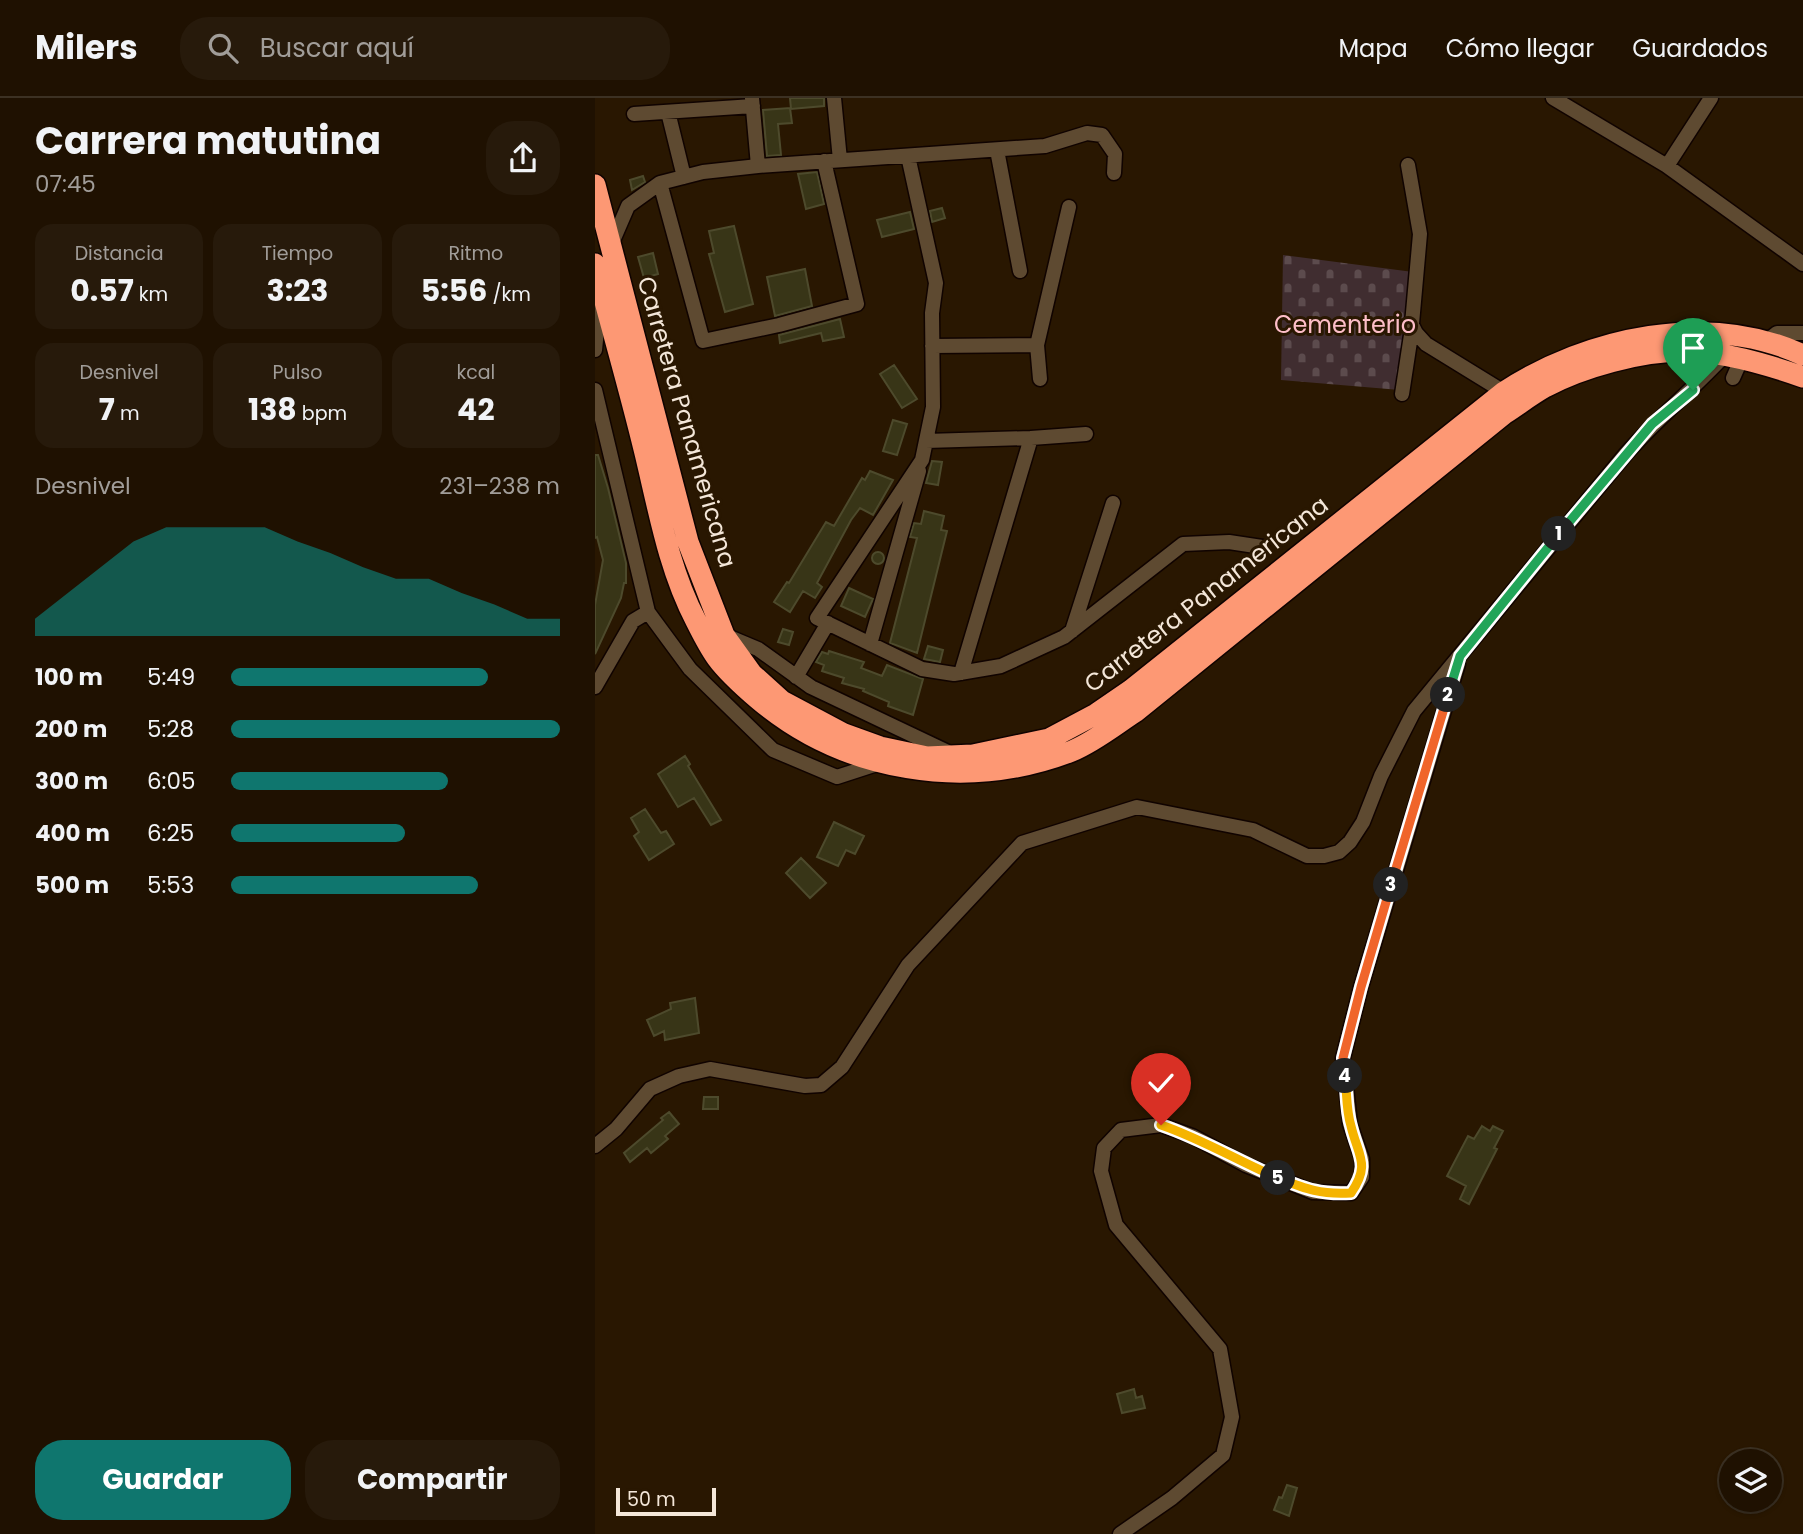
<!DOCTYPE html>
<html lang="es">
<head>
<meta charset="utf-8">
<style>
  body { margin:0; font-family:Poppins,sans-serif; background:#271a0b; color:#f1f3f6; height:100vh; display:flex; flex-direction:column; font-size:26px; white-space:nowrap }
  * { box-sizing:border-box; margin:0 }
  p { font-size:23px; color:#a19d99 }
  .icon { flex:none; width:38px; height:38px; fill:none; stroke:currentColor; stroke-width:2; stroke-linecap:round; stroke-linejoin:round }
  .map { position:relative; flex:1; overflow:hidden }
  .details { display:flex; flex-direction:column; background:#1f1101; width:595px }
  .details>* { flex:none }
  .controls { position:absolute; left:1124px; top:1351px; display:grid; gap:14px }
  .controls a { display:grid; place-items:center; width:63px; height:63px; border-radius:50%; background:#1f1101; box-shadow:0 2px 5px #0004,0 0 0 2px #3c3123; font-size:35px }
  .scale { position:absolute; left:21px; bottom:18px; width:100px; box-sizing:border-box; padding-left:7px; border:4px solid #f4e7d9; border-top:0; font-size:19px; line-height:24px; white-space:nowrap; color:#f4e7d9; -webkit-text-stroke:5px #291701; paint-order:stroke }
  .pin { position:absolute; display:grid; place-items:center; width:60px; height:60px; color:#fff; margin:-72px -30px; border-radius:50% 50% 50% 0; rotate:-45deg; box-shadow:0 0 7px #0007 }
  .pin .icon { rotate:45deg }
  .km { position:absolute; width:35px; height:35px; margin:-18px; border-radius:50%; background:#222; color:#fff; font-size:19px; line-height:35px; text-align:center }
  .round { display:grid; place-items:center; flex:none; width:74px; height:74px; border-radius:28px; background:#271a0b }
  .headline { display:flex; align-items:center; justify-content:space-between; height:119px; padding:0 35px }
  h1 { font-size:38px; font-weight:700; line-height:52px }
  .metrics { display:grid; grid-template-columns:repeat(3,1fr); gap:10px; height:119px; padding:7px 35px }
  .metrics div { display:grid; align-content:center; border-radius:18px; background:#271a0b; text-align:center }
  .metrics b { font-size:30px; font-weight:700 }
  .metrics small { font-size:19px; font-weight:400 }
  .metrics p { font-size:19px }
  .chart { height:196px; padding:14px 35px }
  .chart p { display:flex; justify-content:space-between }
  .chart svg { width:100%; height:126px; margin-top:7px; fill:#0f766e; opacity:.7 }
  .button { display:flex; gap:14px; margin-top:auto; padding:14px 35px }
  .button a { flex:1; height:80px; border-radius:28px; background:#0f766e; color:#fff; font-size:28px; font-weight:700; line-height:80px; text-align:center }
  .button a+a { background:#271a0b; color:#f1f3f6 }
  ul { padding:0 35px; list-style:none; font-size:23px }
  li { display:grid; grid-template-columns:112px 84px 1fr; align-items:center; height:52px }
  li i { height:18px; border-radius:9px; background:#0f766e }
  header { display:flex; align-items:center; gap:42px; box-sizing:border-box; height:98px; padding:0 35px; background:#1f1101; border-bottom:2px solid #3c3123 }
  header strong { font-size:33px }
  nav { display:flex; gap:38px; margin-inline-start:auto; font-size:24px }
  .search { width:490px; height:63px; background:#271a0b; display:flex; align-items:center; gap:18px; box-sizing:border-box; padding:0 24px; border-radius:28px; color:#a19d99; font-size:26px }
  main { display:flex; flex:1; min-height:0 }
  .map>svg:first-child { display:block }
  .cemetery { fill:url(#cemetery-stones) }
  .building { fill:#383517; stroke:#4d4a2c; stroke-width:2 }
  .lines { fill:none; stroke-linecap:round; stroke-linejoin:round }
  .minor-casing { stroke:#100300; stroke-width:17 }
  .highway-casing { stroke:#100300; stroke-width:24 }
  .minor { stroke:#5e4a31; stroke-width:14 }
  .highway { stroke:#fd9874; stroke-width:21 }
  .split-1-casing { stroke:#fff; stroke-width:14 }
  .split-2-casing { stroke:#fff; stroke-width:14 }
  .split-3-casing { stroke:#fff; stroke-width:14 }
  .split-4-casing { stroke:#fff; stroke-width:14 }
  .split-5-casing { stroke:#fff; stroke-width:14 }
  .split-6-casing { stroke:#fff; stroke-width:14 }
  .split-1 { stroke:#22a559; stroke-width:9 }
  .split-2 { stroke:#22a559; stroke-width:9 }
  .split-3 { stroke:#f0652b; stroke-width:9 }
  .split-4 { stroke:#f0652b; stroke-width:9 }
  .split-5 { stroke:#f5b400; stroke-width:9 }
  .split-6 { stroke:#f5b400; stroke-width:9 }
  .labels { text-anchor:middle; dominant-baseline:central; stroke-width:6; stroke-linejoin:round; paint-order:stroke }
  .park-label { font-size:24px; fill:#fdbec8; stroke:#291701 }
  .street-label { font-size:24px; fill:#f4e7d9; stroke:#291701 }
</style>
</head>
<body>
<header>
<strong>Milers</strong>
<div class="search"><svg class="icon" aria-label="search" viewBox="0 0 24 24"><circle cx="10" cy="10" r="6"/><path d="M15 15l6 6"/></svg>Buscar aquí</div>
<nav><a>Mapa</a><a>Cómo llegar</a><a>Guardados</a></nav>
</header>
<main>
<section class="details">
<div class="headline"><div><h1>Carrera matutina</h1><p>07:45</p></div><a class="round"><svg class="icon" aria-label="share" viewBox="0 0 24 24"><path d="M12 15V3M7 8l5-5 5 5M5 13v7h14v-7"/></svg></a></div>
<div class="metrics">
<div><p>Distancia</p><b>0.57<small> km</small></b></div>
<div><p>Tiempo</p><b>3:23</b></div>
<div><p>Ritmo</p><b>5:56<small> /km</small></b></div>
</div>
<div class="metrics">
<div><p>Desnivel</p><b>7<small> m</small></b></div>
<div><p>Pulso</p><b>138<small> bpm</small></b></div>
<div><p>kcal</p><b>42</b></div>
</div>
<div class="chart"><p><span>Desnivel</span>231–238 m</p>
<svg viewBox="0 0 160 44" preserveAspectRatio="none"><path d="M0 44V38L10 29L20 20L30 11L40 6L50 6L60 6L70 6L80 11L90 15L100 20L110 24L120 24L130 29L140 33L150 38L160 38V44z"/></svg>
</div>
<ul>
<li><b>100 m</b>5:49<i style="width:78%"></i></li>
<li><b>200 m</b>5:28<i style="width:100%"></i></li>
<li><b>300 m</b>6:05<i style="width:66%"></i></li>
<li><b>400 m</b>6:25<i style="width:53%"></i></li>
<li><b>500 m</b>5:53<i style="width:75%"></i></li>
</ul>
<div class="button"><a>Guardar</a><a>Compartir</a></div>
</section>
<div class="map">
<svg width="1208" height="1436" viewBox="0 0 1208 1436">
  <defs>
    <pattern id="cemetery-stones" width="16" height="16" patternUnits="userSpaceOnUse" patternTransform="scale(1.75)"><rect width="16" height="16" fill="#402d30"/><path d="M2 7V4a2 2 0 0 1 4 0v3zM10 15v-3a2 2 0 0 1 4 0v3z" fill="#5c4b4d"/></pattern>
  </defs>
  <rect width="100%" height="100%" fill="#291701"/>
  <path class="cemetery" d="M688,157L818,174L805,292L686,282Z"/>
  <path class="building" d="M195,0H229V8L196,11Z
    M195,10L197,25L183,26L186,57L172,58L168,12Z
    M222,74L229,106L211,111L203,76Z
    M48,78L50,84L37,92L35,82Z
    M347,110L350,120L337,124L335,113Z
    M315,114L319,131L287,139L282,122Z
    M139,128L158,206L130,214L114,156L119,155L114,133Z
    M58,155L63,176L49,180L43,159Z
    M210,171L217,208L180,218L172,179Z
    M245,221L249,239L228,243L226,235L185,245L184,237Z
    M299,267L322,301L307,310L285,276Z
    M298,322L312,326L302,357L288,353Z
    M0,357H3L13,390L31,465V485H29L26,500L0,556V507L8,462L2,439L0,440Z
    M337,363L347,364L343,387L331,385Z
    M275,373L298,382L278,417L265,410L256,422L222,485L227,489L220,500L208,493L195,514L179,504L192,484L194,485L231,424L239,428L267,380L270,382Z
    M329,413L349,418L346,432L352,433L322,555L295,545L322,440L315,439L319,425L326,426Z
    M277 460a6 6 0 1 1 12 0a6 6 0 1 1-12 0Z
    M254,490L278,501L270,519L246,508Z
    M188,531L198,534L194,547L183,544Z
    M333,548L348,552L345,564L329,561Z
    M234,553L269,564L266,570L287,578L292,567L328,581L318,617L293,608L294,604L268,593L269,591L247,585L249,580L227,573L229,567L221,564L227,554L233,556Z
    M90,658L95,666L93,668L126,722L116,727L99,700L83,709L63,676Z
    M50,711L66,735L71,733L79,746L54,762L39,738L44,734L36,720Z
    M239,724L269,738L260,756L251,752L243,768L222,759Z
    M206,760L231,785L215,800L191,775Z
    M100,900L104,935L70,942L69,933L59,938L52,922L76,911L75,905Z
    M109,999H123V1011H108Z
    M74,1014L84,1026L70,1038L73,1041L56,1055L52,1050L35,1064L29,1055L68,1022L66,1020Z
    M887,1028L895,1033L898,1028L908,1033L899,1050L902,1051L874,1106L865,1101L871,1088L852,1078L873,1038L879,1041Z
    M539,1291L541,1300L547,1298L550,1310L527,1315L522,1296Z
    M692,1387L702,1390L694,1418L679,1412L684,1399L687,1400Z"/>
  <g class="lines">
    <defs>
      <path id="minor" d="M239,0L245,62
        M958,0L1072,68L1208,166
        M73,14L89,79
        M39,16L158,8
        M402,52L425,173
        M313,58L341,185L337,215L338,309L327,362L222,520L327,571L359,576L406,568L469,539L588,446L634,444L667,449
        M163,68L450,48L492,35L507,37L520,56L519,75
        M1072,68L1116,0
        M65,85L108,243L184,227L262,206L229,63
        M17,145L33,108L65,85L108,74L163,68L157,0
        M817,227L821,235L831,246L909,294
        M1166,245L1172,243L1182,235H1208
        M337,248L442,247
        M0,252L5,202
        M1138,280L1146,262
        M445,281L442,247L474,109
        M0,292L53,514L95,571L178,652L242,679L285,665
        M807,296L816,237L825,136L813,67
        M436,340L491,336
        M331,343L436,340L366,575
        M477,533L518,405
        M132,538L163,551L216,589L355,655
        M275,546L324,373
        M201,579L233,525
        M0,589L38,523L53,514
        M0,1048L21,1031L55,991L84,978L115,971L210,988L226,987L247,969L313,867L427,745L542,709L658,732L712,758H729L744,754L755,744L768,724L786,678L819,613L1030,357C1061,322 1097,292 1129,258
        M525,1436L577,1400L628,1357L637,1319L625,1251L521,1127L506,1073L509,1050L526,1032L566,1027L597,1038L651,1067L718,1094L756,1095L767,1079V1061L755,1026L748,960L766,889L863,566"/>
      <path id="highway" d="M0,87L93,444L129,537L157,576L187,603L249,636L285,649L332,659L378,657L454,641L501,616L536,592L909,294C993,239 1114,213 1208,257
        M0,166C16,228 34,289 49,351C63,408 73,470 101,523C107,535 114,549 122,560C133,575 149,589 163,601C249,674 371,694 477,653C499,644 520,627 540,614L909,316C923,307 936,297 950,289C987,269 1046,253 1088,253C1128,253 1171,266 1208,279"/>
    </defs>
    <use href="#minor" class="minor-casing"/>
    <use href="#highway" class="highway-casing"/>
    <use href="#minor" class="minor"/>
    <use href="#highway" class="highway"/>
  </g>
  <g class="lines">
    <defs>
      <path id="split-1" d="M964,436L1057,326L1098,292"/>
      <path id="split-2" d="M853,597L865,558L964,436"/>
      <path id="split-3" d="M796,787L853,597"/>
      <path id="split-4" d="M750,978L748,960L766,889L796,787"/>
      <path id="split-5" d="M683,1080C711,1091 726,1097 756,1095C776,1066 763,1058 756,1028C751,1012 752,994 750,978"/>
      <path id="split-6" d="M566,1027C607,1041 643,1063 683,1080"/>
    </defs>
    <use href="#split-1" class="split-1-casing"/>
    <use href="#split-2" class="split-2-casing"/>
    <use href="#split-3" class="split-3-casing"/>
    <use href="#split-4" class="split-4-casing"/>
    <use href="#split-5" class="split-5-casing"/>
    <use href="#split-6" class="split-6-casing"/>
    <use href="#split-1" class="split-1"/>
    <use href="#split-2" class="split-2"/>
    <use href="#split-3" class="split-3"/>
    <use href="#split-4" class="split-4"/>
    <use href="#split-5" class="split-5"/>
    <use href="#split-6" class="split-6"/>
  </g>
  <g class="labels">
    <g class="park-label">
      <text x="750" y="226">Cementerio</text>
    </g>
    <g class="street-label">
      <text transform="translate(92 324) rotate(74)">Carretera Panamericana</text>
      <text transform="translate(611 496) rotate(-38)">Carretera Panamericana</text>
    </g>
  </g>
</svg>
<div class="controls">
<a><svg class="icon" aria-label="layers" viewBox="0 0 24 24"><path d="M12 4l9 5-9 5-9-5zM3 14l9 5 9-5"/></svg></a>
</div>
<div class="scale">50 m</div>
<div class="pin" style="left:1098px;top:292px;background:#1e9e55"><svg class="icon" aria-label="arrive" viewBox="0 0 24 24"><path d="M6 21V4h12l-3 4 3 4H6"/></svg></div>
<div class="pin" style="left:566px;top:1027px;background:#d93025"><svg class="icon" aria-label="check" viewBox="0 0 24 24"><path d="M5 12l5 5 9-10"/></svg></div>
<b class="km" style="left:964px;top:436px">1</b>
<b class="km" style="left:853px;top:597px">2</b>
<b class="km" style="left:796px;top:787px">3</b>
<b class="km" style="left:750px;top:978px">4</b>
<b class="km" style="left:683px;top:1080px">5</b>
</div>
</main>
</body>
</html>
